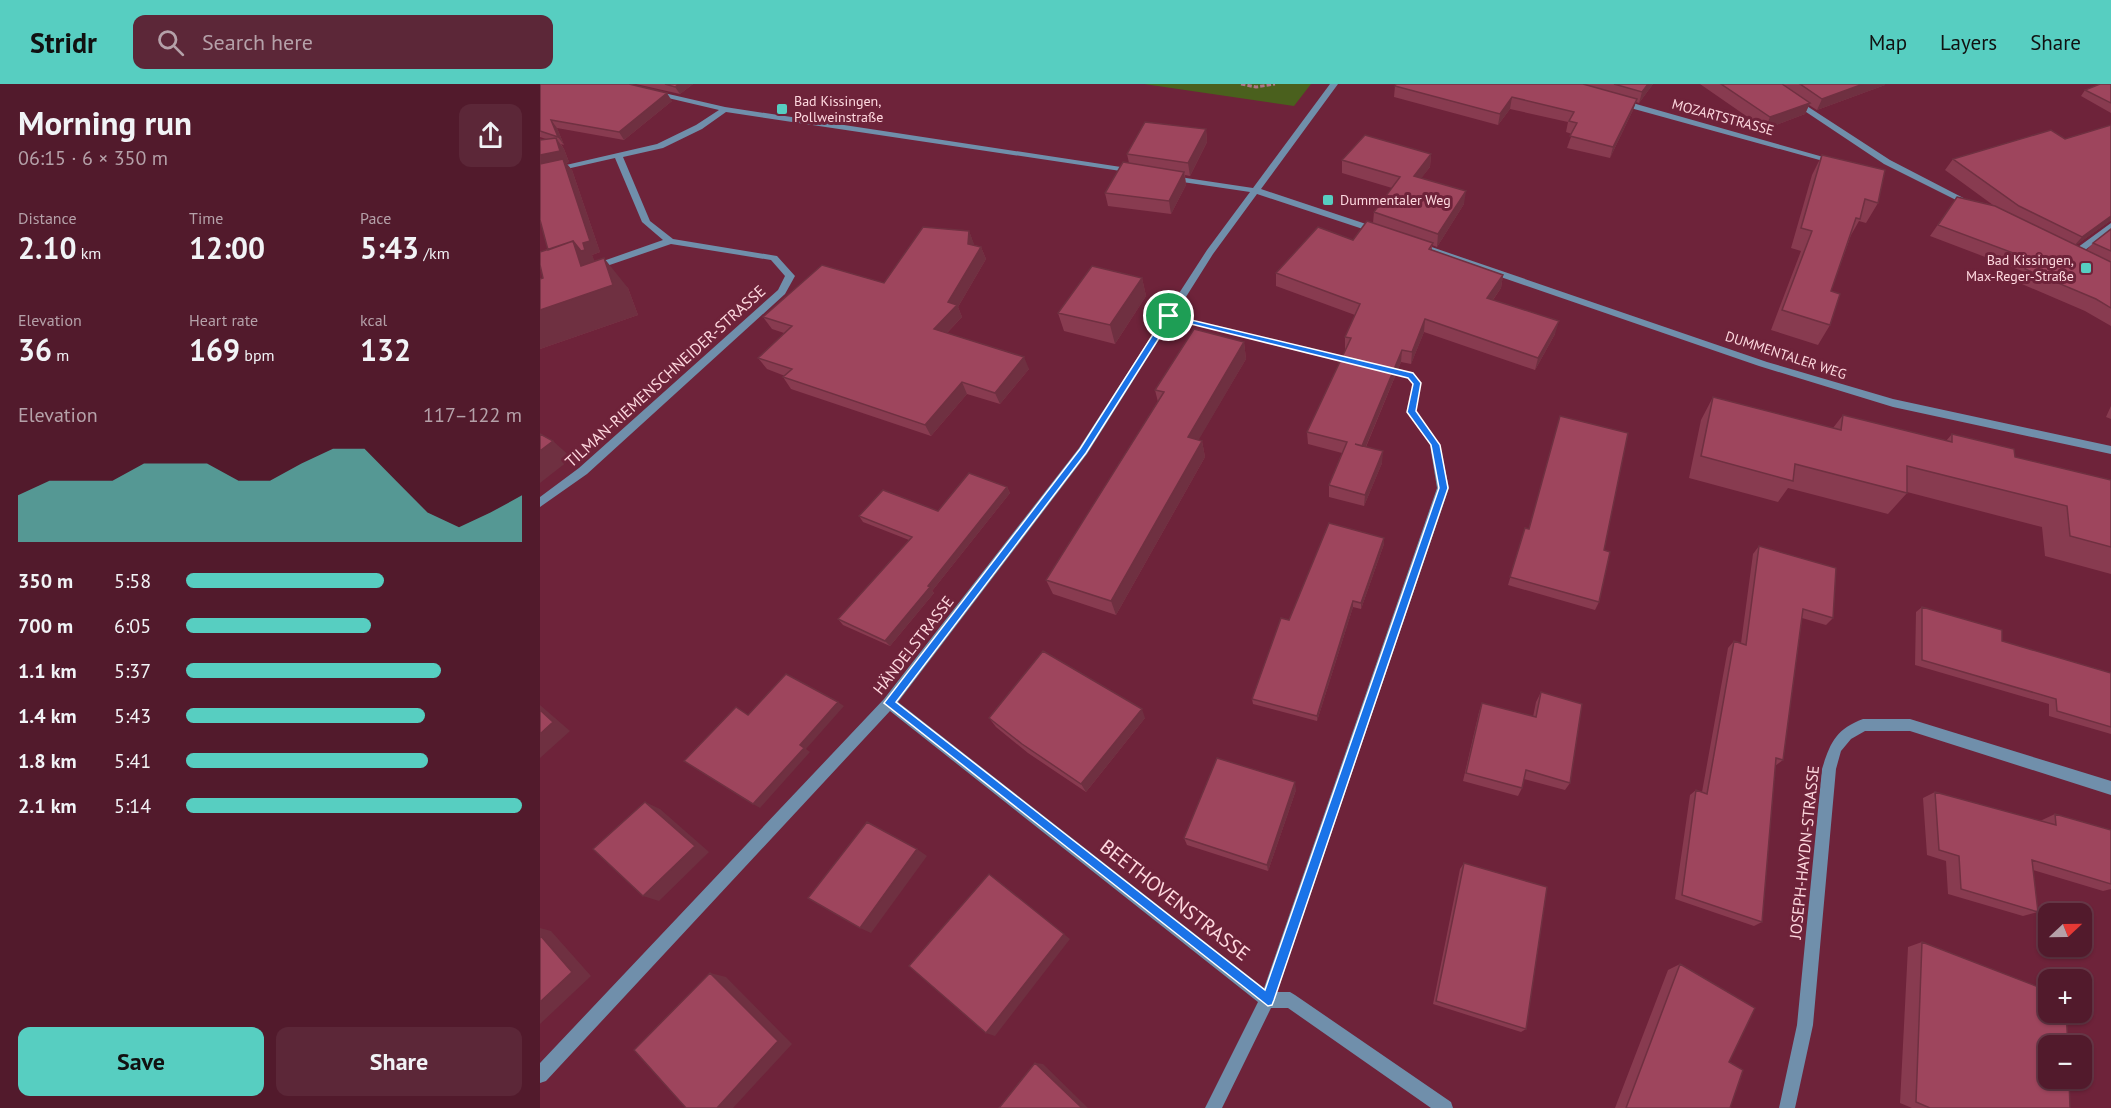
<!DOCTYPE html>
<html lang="en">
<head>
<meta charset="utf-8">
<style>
  body { margin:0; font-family:"PT Sans",sans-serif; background:#5c2738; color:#f1f3f6; height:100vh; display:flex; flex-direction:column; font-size:22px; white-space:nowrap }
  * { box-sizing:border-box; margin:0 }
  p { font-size:20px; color:#b5a1a9 }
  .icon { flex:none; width:33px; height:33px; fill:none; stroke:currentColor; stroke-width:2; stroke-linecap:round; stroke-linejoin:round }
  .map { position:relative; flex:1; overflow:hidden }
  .side { display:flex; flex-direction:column; background:#521a2c; width:540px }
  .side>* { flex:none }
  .needle { width:39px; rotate:68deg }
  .buttons { position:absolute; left:1498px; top:819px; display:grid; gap:12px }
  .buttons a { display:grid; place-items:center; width:54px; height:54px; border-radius:12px; background:#521a2c; box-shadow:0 2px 4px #0004,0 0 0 2px #683848; font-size:30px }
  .pin { position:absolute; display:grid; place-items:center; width:51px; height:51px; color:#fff; margin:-26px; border:3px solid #fff; border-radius:50%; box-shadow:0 2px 6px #0007 }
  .round { display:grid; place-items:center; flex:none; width:63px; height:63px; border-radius:12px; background:#5c2738 }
  .overview { display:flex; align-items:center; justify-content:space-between; height:102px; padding:0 18px }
  h1 { font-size:33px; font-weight:700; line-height:45px }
  .metrics { display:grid; grid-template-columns:repeat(3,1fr); gap:9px; height:102px; padding:6px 18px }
  .metrics div { display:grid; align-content:center }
  .metrics b { font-size:30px; font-weight:700 }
  .metrics small { font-size:16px; font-weight:400 }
  .metrics p { font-size:16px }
  .chart { height:168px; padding:12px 18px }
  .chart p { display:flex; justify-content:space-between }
  .chart svg { width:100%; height:108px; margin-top:6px; fill:#57cec1; opacity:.7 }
  .button { display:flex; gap:12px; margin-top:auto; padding:12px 18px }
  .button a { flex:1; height:69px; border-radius:12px; background:#57cec1; color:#111; font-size:24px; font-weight:700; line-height:69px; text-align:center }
  .button a+a { background:#5c2738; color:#f1f3f6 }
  ul { padding:0 18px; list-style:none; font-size:20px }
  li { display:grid; grid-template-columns:96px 72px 1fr; align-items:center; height:45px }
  li i { height:15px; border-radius:8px; background:#57cec1 }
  header { display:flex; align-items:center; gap:36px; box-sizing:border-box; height:84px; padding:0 30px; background:#57cec1; color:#111 }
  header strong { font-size:28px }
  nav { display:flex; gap:33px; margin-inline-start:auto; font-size:21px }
  .search { width:420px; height:54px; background:#5c2738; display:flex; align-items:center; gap:15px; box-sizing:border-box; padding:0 21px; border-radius:12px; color:#b5a1a9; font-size:22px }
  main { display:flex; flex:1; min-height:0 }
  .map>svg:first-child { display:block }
  .green { fill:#4a601d }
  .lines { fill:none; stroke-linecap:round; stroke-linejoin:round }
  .path-far1 { stroke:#ae7484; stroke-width:3; stroke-dasharray:4.5 2; stroke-linecap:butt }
  .path { stroke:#ae7484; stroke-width:4; stroke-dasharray:5 3; stroke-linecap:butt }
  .street { fill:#708fab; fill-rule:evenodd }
  .wall { fill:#883b50 }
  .shaded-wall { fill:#6f3041 }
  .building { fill:#9e455d; stroke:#6f3041; stroke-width:1.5 }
  .route { fill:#1a73e8; stroke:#fff; stroke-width:1.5; fill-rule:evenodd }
  .poi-dot { fill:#57cec1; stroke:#6e233a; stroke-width:2 }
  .labels { text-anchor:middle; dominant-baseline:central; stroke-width:6; stroke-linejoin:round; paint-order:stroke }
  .far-poi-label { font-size:14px; fill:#fed8df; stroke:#6e233a; text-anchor:start }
  .far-street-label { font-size:14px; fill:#fed8df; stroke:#6e233a }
  .street-label { font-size:16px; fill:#fed8df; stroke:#6e233a }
  .near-street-label { font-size:20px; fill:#fed8df; stroke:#6e233a }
</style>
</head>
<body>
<header>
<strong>Stridr</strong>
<div class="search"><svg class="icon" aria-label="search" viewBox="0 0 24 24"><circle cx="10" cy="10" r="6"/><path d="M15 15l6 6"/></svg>Search here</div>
<nav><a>Map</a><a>Layers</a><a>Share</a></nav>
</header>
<main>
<section class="side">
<div class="overview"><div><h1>Morning run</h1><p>06:15 · 6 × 350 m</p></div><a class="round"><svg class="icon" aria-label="share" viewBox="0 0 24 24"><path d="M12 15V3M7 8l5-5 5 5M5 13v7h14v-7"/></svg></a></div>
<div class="metrics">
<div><p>Distance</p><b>2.10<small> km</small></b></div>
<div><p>Time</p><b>12:00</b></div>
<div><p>Pace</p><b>5:43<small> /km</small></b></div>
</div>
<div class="metrics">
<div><p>Elevation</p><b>36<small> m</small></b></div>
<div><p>Heart rate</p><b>169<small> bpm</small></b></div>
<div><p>kcal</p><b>132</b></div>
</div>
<div class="chart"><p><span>Elevation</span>117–122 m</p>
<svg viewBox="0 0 160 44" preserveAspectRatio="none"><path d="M0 44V25L10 19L20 19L30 19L40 12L50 12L60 12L70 19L80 19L90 12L100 6L110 6L120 19L130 32L140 38L150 32L160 25V44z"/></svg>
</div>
<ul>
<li><b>350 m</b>5:58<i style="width:59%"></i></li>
<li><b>700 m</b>6:05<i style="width:55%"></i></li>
<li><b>1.1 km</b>5:37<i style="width:76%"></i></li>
<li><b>1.4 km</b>5:43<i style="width:71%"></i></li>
<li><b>1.8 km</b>5:41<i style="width:72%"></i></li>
<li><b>2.1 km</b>5:14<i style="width:100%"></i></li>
</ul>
<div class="button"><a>Save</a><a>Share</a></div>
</section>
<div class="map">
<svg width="1571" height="1024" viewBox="0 0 1571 1024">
  <rect width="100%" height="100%" fill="#6e233a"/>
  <path class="green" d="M604,0H771L754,22Z"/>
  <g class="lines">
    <path class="path-far1" d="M701,0L716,3L735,0
      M654,239L732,258"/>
    <path class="path" d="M726,256L804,275
      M853,287L871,291L877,299L871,328L881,341"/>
    <path class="street" d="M790,0H798L721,105L841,145V149H835L717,110L673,170L547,370L358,618L724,904L897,404L890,361L891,358H899L909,404L737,908H750L755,911L911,1018L913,1024H891L748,924H731L682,1024H665L718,918L350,627L6,997L0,999V979L344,615L539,364L667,166L710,108L629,96L626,95V91L713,104Z
      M1224,0H1233L1350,76L1435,120L1428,122L1344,80Z
      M111,6L185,23L594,85L598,87L594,89L186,28L162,45L123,64L83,73L110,137L133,155L237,172L255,192L245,210L47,390L0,423V413L39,384L238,206L245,192L231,176L131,160L55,186H49V182L123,156L102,138L75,74L0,91V87L117,60L156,41L179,26L111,10Z
      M1076,16H1082L1301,78L1294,80L1076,20Z
      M1571,139V146L1536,173H1530V169Z
      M877,158L1227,278L1353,315L1571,362V370L1353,323L1219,282L874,163V159Z
      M1323,635H1370L1571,697V711L1370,647H1325L1311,655L1301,667L1296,685L1273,941L1255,1024H1239L1257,941L1282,685C1290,659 1296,645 1323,635Z"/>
  </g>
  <path class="wall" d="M0,0L132,17L84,56L17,44L24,61L21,60L24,65L29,78L26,79L32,86L60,168L52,171L54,177L88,204L98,231L0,265V195L3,194L8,166L6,55L0,53Z
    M96,0H153L140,10Z
    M856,0H1113L1099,19L1096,18L1093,26L1070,74L1027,64L1032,50L1026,48L1028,38L970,25L958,41L854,13L855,2Z
    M1160,0H1345V1L1277,26L1269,21L1265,30L1225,45Z
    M1571,0V29L1541,12L1545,6Z
    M1571,41V137H1570L1536,161L1547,166L1553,159L1571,145V242L1545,227L1475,197L1482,187L1390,152L1417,113L1453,121L1405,86L1413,75L1525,55Z
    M666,45L667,58L650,92L645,91L646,101L631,130L568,122L565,109L589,79L587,70Z
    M891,70L890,83L881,94L924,120L897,163L892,161V166L963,191L961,204L953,216L1015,250L995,286L884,248L871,280L861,278L826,363L842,379L824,422L789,413V401L802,369L768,360L767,348L806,266L805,265V253L815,231L736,202V189L813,156L833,139L834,128L852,104L802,89V76Z
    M1282,71L1338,119L1326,139L1319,137L1311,151L1291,207L1290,241L1278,261L1231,246L1261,167L1251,164L1272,91Z
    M429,147L434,161L441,163L446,175L418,223L422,233L407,249L489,285L460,320L427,310L391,352L251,305L243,293L245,292L227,285L218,274L244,249L232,245L223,233L344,199Z
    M602,194L606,212L575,260L524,247L518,229Z
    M704,258L706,275L658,356L662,357L665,373L576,531L513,510L506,496L618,318L615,306Z
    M1173,313L1293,344L1303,331L1406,357L1412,350L1475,373L1571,396V490L1505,472L1502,443L1367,408V409L1348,430L1248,404L1238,418L1149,394L1161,336Z
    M1571,322V335L1566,333Z
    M1020,332L1064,466L1059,518L1055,526L968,501L985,444L989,445Z
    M467,403L470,409L392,507L394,509L350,562L303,541L298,535L369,456L323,438L319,432L398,427Z
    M844,454V460L821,525L813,523L777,637L713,620L712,615Z
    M1219,462L1293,534L1286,541L1262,534L1243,676L1235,682L1222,838L1214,842L1135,815L1150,711L1156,706L1162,708L1188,564L1194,557L1201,559L1213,470Z
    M1382,523L1462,557L1571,589V650L1509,632V620L1375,581L1376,528Z
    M1001,608L1030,699L1025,706L984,695L982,704L978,712L923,697L939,628L942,619L993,633L996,618Z
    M449,634H605L546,708L488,669L456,643Z
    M756,706L728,787L647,761L644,754Z
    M1395,708L1500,737L1515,730L1571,749V805L1563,807L1493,786L1498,828L1483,832L1408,810L1406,777L1387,771L1383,714Z
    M924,779L986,945L981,948L893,920L920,785Z
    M1382,858L1530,1024H1372L1360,1019L1368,863Z
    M1140,880L1189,978L1190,1024H1075L1128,886Z"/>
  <path class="shaded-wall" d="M139,0H153L140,10L135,3Z
    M1108,0H1113L1099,19L1102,8Z
    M1323,0H1345V1L1277,26L1282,15Z
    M127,9L132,17L84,56L79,48Z
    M972,13L970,25L958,41L960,30Z
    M1097,15L1093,26L1070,74L1073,63Z
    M1270,19L1265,30L1225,45L1230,33Z
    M11,36L17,44L24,61L18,53Z
    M666,45L667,58L650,92L648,79Z
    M16,54L24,65L29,78L26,79L32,86L60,168L52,171L55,178L64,174L88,204L98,231L0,265V226L41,182L33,157L0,85V71Z
    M891,70L890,83L873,105L874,92Z
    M644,88L646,101L631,130L629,117Z
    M926,107L924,120L897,163L898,150Z
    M1571,132V136L1570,137L1532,164L1542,153Z
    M429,147L434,160L433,172L428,160Z
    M441,163L446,175L418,223L422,233L399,257L394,245L408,218Z
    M963,191L961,204L945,227L947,214Z
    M602,194L606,212L575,260L570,241Z
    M885,235L884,248L871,280L872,268Z
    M1019,237L1015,250L995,286L998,274Z
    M704,258L706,275L651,369L648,353Z
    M862,266L861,278L821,374L822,362Z
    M484,273L489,285L460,320L455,309Z
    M422,298L427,310L391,352L385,341Z
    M13,357L32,374L0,399V367Z
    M662,357L665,373L576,531L571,517Z
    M843,367L842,379L824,422L825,411Z
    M467,403L470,409L392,507L394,509L350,562L345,557Z
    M844,454V460L821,525V519Z
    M813,517V523L777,637V632Z
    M298,618L304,622L266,665L270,668L220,724L213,720L260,661Z
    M0,621L30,647L0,674Z
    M602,625L605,634L546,708L541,700Z
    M755,698L756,706L728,787L727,781Z
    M105,718L120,725L169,768L119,817L103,812Z
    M377,765L387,772L331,849L320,844Z
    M449,790L530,855L455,952L446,949Z
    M0,844L11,847L51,892L0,940Z
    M170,889L186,893L252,960L193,1024H177Z
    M495,979L503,980L548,1024H542Z"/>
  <path class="building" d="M0,0H89L127,9L79,48L11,36L18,53L0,47Z
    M125,0H139L135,3Z
    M856,0H1043L1097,15L1073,63L1030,52L1037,39L1029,37L1034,28L972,13L960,30L855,2Z
    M1074,0H1108L1102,8Z
    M1181,0H1242L1270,19L1230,33Z
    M1260,0H1323L1282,15Z
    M1560,0H1571V19L1545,6Z
    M605,38L666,45L648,79L587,70Z
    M1571,41V132L1542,153L1479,122L1413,75L1511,46L1525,55Z
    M825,51L891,70L874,92L926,107L898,150L834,128L860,93L802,76Z
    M16,54L20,67L0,71V56Z
    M1282,71L1345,86L1338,119L1325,115L1320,135L1316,134L1291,207L1300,210L1290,241L1242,226L1272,147L1261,144Z
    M23,75L50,157L43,159L45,166L41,167L33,157L8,166L0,136V80Z
    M583,78L644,88L629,117L565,109Z
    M1417,113L1455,122L1571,178V224L1556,215L1485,185L1492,176L1398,141Z
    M827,137L893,159L889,165L963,191L947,214L1019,237L998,274L885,235L872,268L862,266L822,362L815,360L843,367L825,411L789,401L807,358L767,348L811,254L805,253L820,220L736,189L778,143L813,156Z
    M383,143L429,147L428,160L441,163L408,218L417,221L394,245L484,273L455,309L422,298L385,341L243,293L252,285L218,274L252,242L223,233L282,181L344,199Z
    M1571,145V167L1553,159Z
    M33,157L41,182L64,174L73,201L0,226V195L3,194L0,181V168Z
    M552,182L602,194L570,241L518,229Z
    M654,245L704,258L648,353L662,357L571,517L506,496L624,308L615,306Z
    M1173,313L1301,346L1303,331L1412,358V350L1474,365L1475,373L1571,396V463L1530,452L1527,422L1367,382V409L1255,380L1253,397L1161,372Z
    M1020,332L1088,349L1064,466L1070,468L1059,518L970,493L985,444L989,445Z
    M0,350L13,357L0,367Z
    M429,389L467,403L388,502L390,503L345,557L298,535L372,453L319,432L343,406L398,427Z
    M789,439L844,454L821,519L813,517L777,632L712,615L741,534L749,536Z
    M1219,462L1296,484L1293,534L1263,525L1243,676L1236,674L1222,838L1142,811L1156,706L1167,710L1194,557L1206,561Z
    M1382,523L1462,546V557L1571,589V643L1517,627L1516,615L1382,576Z
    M503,567L602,625L541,700L482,660L449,634Z
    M246,590L298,618L260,661L264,664L213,720L144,677L196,623L208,631Z
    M1001,608L1042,620L1030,699L986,686L982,704L926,689L942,619L996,633Z
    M0,626L13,638L0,650Z
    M677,674L755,698L727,781L644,754Z
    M1395,708L1516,741L1515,730L1571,746V800L1492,776L1498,828L1421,805L1419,772L1399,766Z
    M105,718L155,762L103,812L53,765Z
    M327,738L377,765L320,844L268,814Z
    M924,779L1007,803L986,945L896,917Z
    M449,790L524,850L446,949L369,882Z
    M0,851L32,888L0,918Z
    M1382,858L1509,907V928H1526L1528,962H1509V994H1529L1530,1024H1390L1376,1018Z
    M1140,880L1215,924L1189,978L1203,986L1190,1024H1086Z
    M170,889L238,957L177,1024H146L94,966Z
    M495,979L542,1024H459Z"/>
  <path class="route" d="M626,230L873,289L881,299L876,327L900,361L908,404L734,916L732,921L728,922L344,619L540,365ZM631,235L868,294L873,300L867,328L891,361L899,404L725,906L356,618L546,369Z"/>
  <g class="poi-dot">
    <rect x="236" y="19" width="12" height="12" rx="3"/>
    <rect x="782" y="110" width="12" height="12" rx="3"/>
    <rect x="1540" y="178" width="12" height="12" rx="3"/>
  </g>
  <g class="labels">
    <g class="far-poi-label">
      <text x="254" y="17">Bad Kissingen,<tspan x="254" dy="16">Pollweinstraße</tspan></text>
      <text x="800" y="116">Dummentaler Weg</text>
      <text x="1534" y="176" text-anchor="end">Bad Kissingen,<tspan x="1534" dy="16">Max-Reger-Straße</tspan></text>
    </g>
    <g class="far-street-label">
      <text transform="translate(1183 33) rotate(15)">MOZARTSTRASSE</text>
      <text transform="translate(1246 271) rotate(18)">DUMMENTALER WEG</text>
    </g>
    <g class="street-label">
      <text transform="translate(125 292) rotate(-42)">TILMAN-RIEMENSCHNEIDER-STRASSE</text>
      <text transform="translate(373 561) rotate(-52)">HÄNDELSTRASSE</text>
      <text transform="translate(1264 768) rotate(-84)">JOSEPH-HAYDN-STRASSE</text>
    </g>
    <g class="near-street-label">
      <text transform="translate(635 816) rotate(38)">BEETHOVENSTRASSE</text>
    </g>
  </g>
</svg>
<div class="buttons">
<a><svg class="needle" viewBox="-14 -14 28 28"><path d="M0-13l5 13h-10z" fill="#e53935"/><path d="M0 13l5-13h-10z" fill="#b5a1a9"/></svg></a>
<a>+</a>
<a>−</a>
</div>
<div class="pin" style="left:629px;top:232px;background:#1e9e55"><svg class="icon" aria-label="arrive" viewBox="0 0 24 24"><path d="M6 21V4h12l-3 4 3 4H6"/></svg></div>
</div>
</main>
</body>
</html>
